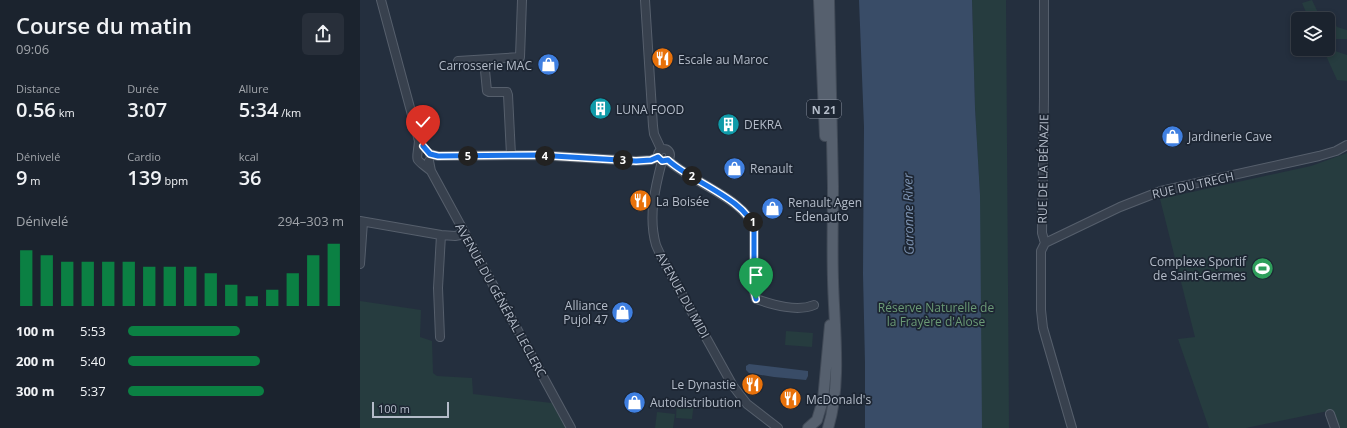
<!DOCTYPE html>
<html lang="fr">
<head>
<meta charset="utf-8">
<style>
  body { margin:0; font-family:"Open Sans",sans-serif; background:#282f3a; color:#f1f3f6; height:100vh; display:flex; flex-direction:column; font-size:15px; white-space:nowrap }
  * { box-sizing:border-box; margin:0 }
  p { font-size:13px; color:#a0a4aa }
  .icon { flex:none; width:22px; height:22px; fill:none; stroke:currentColor; stroke-width:2; stroke-linecap:round; stroke-linejoin:round }
  .map { position:relative; flex:1; overflow:hidden }
  .details { display:flex; flex-direction:column; background:#1b232e; width:360px }
  .details>* { flex:none }
  .tools { position:absolute; left:931px; top:12px; display:grid; gap:8px }
  .tools a { display:grid; place-items:center; width:44px; height:44px; border-radius:6px; background:#1b232e; box-shadow:0 2px 6px #0003,0 0 0 1px #39404a; font-size:20px }
  .scale { position:absolute; left:12px; bottom:10px; width:77px; box-sizing:border-box; padding-left:4px; border:2px solid #b4bcc9; border-top:0; font-size:11px; line-height:14px; white-space:nowrap; color:#b4bcc9; -webkit-text-stroke:3px #1d2633; paint-order:stroke }
  .pin { position:absolute; display:grid; place-items:center; width:34px; height:34px; color:#fff; margin:-41px -17px; border-radius:50% 50% 50% 0; rotate:-45deg; box-shadow:0 0 4px #0007 }
  .pin .icon { rotate:45deg }
  .km { position:absolute; width:20px; height:20px; margin:-10px; border-radius:50%; background:#222; color:#fff; font-size:11px; line-height:20px; text-align:center }
  .round { display:grid; place-items:center; flex:none; width:42px; height:42px; border-radius:6px; background:#282f3a }
  .headline { display:flex; align-items:center; justify-content:space-between; height:68px; padding:0 16px }
  h1 { font-size:22px; font-weight:600; line-height:30px }
  .stats { display:grid; grid-template-columns:repeat(3,1fr); gap:6px; height:68px; padding:4px 16px }
  .stats div { display:grid; align-content:center }
  .stats b { font-size:20px; font-weight:600 }
  .stats small { font-size:11px; font-weight:400 }
  .stats p { font-size:11px }
  .chart { height:112px; padding:8px 16px }
  .chart p { display:flex; justify-content:space-between }
  .chart svg { width:100%; height:72px; margin-top:4px; stroke:#0b8043; stroke-width:6 }
  ul { padding:0 16px; list-style:none; font-size:13px }
  li { display:grid; grid-template-columns:64px 48px 1fr; align-items:center; height:30px }
  li i { height:10px; border-radius:5px; background:#0b8043 }
  main { display:flex; flex:1; min-height:0 }
  .map>svg:first-child { display:block }
  .green { fill:#263c3f }
  .water { fill:#394c67 }
  .lines { fill:none; stroke-linecap:round; stroke-linejoin:round }
  .minor-casing { stroke:#565f6c; stroke-width:10 }
  .major-casing { stroke:#414a57; stroke-width:12 }
  .minor { stroke:#38414e; stroke-width:8 }
  .major { stroke:#56606e; stroke-width:10 }
  .route-casing { stroke:#fff; stroke-width:8 }
  .route { stroke:#1a73e8; stroke-width:5 }
  .labels { text-anchor:middle; dominant-baseline:central; stroke-width:3.5; stroke-linejoin:round; paint-order:stroke }
  .shield { fill:#1d2633; stroke:#878f9c; stroke-width:1 }
  .shield-label { font-size:11px; font-weight:bold; fill:#b4bcc9 }
  .poi-label { font-size:12px; fill:#b4bcc9; stroke:#1d2633; text-anchor:start }
  .street-label { font-size:12px; fill:#b4bcc9; stroke:#1d2633 }
  .park-label { font-size:12px; fill:#6b9a76; stroke:#1d2633 }
  .water-label { font-size:13px; font-style:italic; fill:#7c92b1; stroke:#1d2633 }
</style>
</head>
<body>
<main>
<section class="details">
<div class="headline"><div><h1>Course du matin</h1><p>09:06</p></div><a class="round"><svg class="icon" aria-label="share" viewBox="0 0 24 24"><path d="M12 15V3M7 8l5-5 5 5M5 13v7h14v-7"/></svg></a></div>
<div class="stats">
<div><p>Distance</p><b>0.56<small> km</small></b></div>
<div><p>Durée</p><b>3:07</b></div>
<div><p>Allure</p><b>5:34<small> /km</small></b></div>
</div>
<div class="stats">
<div><p>Dénivelé</p><b>9<small> m</small></b></div>
<div><p>Cardio</p><b>139<small> bpm</small></b></div>
<div><p>kcal</p><b>36</b></div>
</div>
<div class="chart"><p><span>Dénivelé</span>294–303 m</p>
<svg viewBox="0 0 160 44" preserveAspectRatio="none"><path d="M5 44V10M15 44V13M25 44V17M35 44V17M45 44V17M55 44V17M65 44V20M75 44V20M85 44V20M95 44V24M105 44V31M115 44V38M125 44V34M135 44V24M145 44V13M155 44V6"/></svg>
</div>
<ul>
<li><b>100 m</b>5:53<i style="width:52%"></i></li>
<li><b>200 m</b>5:40<i style="width:61%"></i></li>
<li><b>300 m</b>5:37<i style="width:63%"></i></li>
</ul>
</section>
<div class="map">
<svg width="987" height="428" viewBox="0 0 987 428">
  <rect width="100%" height="100%" fill="#242f3e"/>
  <path class="green" d="M612,0H646L649,428H506L620,195L615,108Z
    M952,0L961,19H949L942,3Z
    M974,21L977,27L987,30V39H974L968,42V24Z
    M968,43L972,50L987,55V81L977,80L963,49H968Z
    M987,153V428H980L973,410L886,428H849L818,339L835,337L800,199L951,166Z
    M0,301L61,310L60,337L72,341L73,373L77,376L112,378L113,394L192,403L206,428H0Z
    M426,331L453,333L452,347L425,345Z
    M317,400L334,401L332,419L316,418Z
    M297,412L315,414L313,428H295Z"/>
  <path class="water" d="M499,0H612L615,108L620,195L622,428H505V363L503,274L504,127Z
    M389,364L448,371V376L446,380L414,377L389,373L386,370V366Z"/>
  <g class="lines">
    <defs>
      <path id="minor" d="M21,0L59,141C57,164 53,156 71,171
        M285,0L293,126L294,134L301,149
        M684,0V98L682,233L685,243
        M124,60L127,91L129,92H147L148,95L151,155
        M98,61L160,57L162,0
        M298 155a6 6 0 1 1 12 0a6 6 0 1 1-12 0Z
        M70,154L78,156L177,155L276,161L291,160L298,157
        M308,160C327,180 388,200 394,229V291L396,299C414,305 437,312 454,305
        M69,161L71,171L211,428
        M302,161C295,188 288,217 296,245C298,250 301,256 304,262L373,386L387,404L418,428
        M0,221L81,235L95,236L105,234
        M0,264L3,222
        M80,337L78,288L81,235
        M970,414L975,428
        M712,428L683,328L681,310V251L685,243L760,207L801,191L959,156L976,151L987,145"/>
      <path id="major" d="M459,0L465,136
        M448,428L457,420L463,400L470,325
        M468,428C482,384 474,326 473,280C472,248 473,217 473,186C472,124 470,62 469,0"/>
    </defs>
    <use href="#minor" class="minor-casing"/>
    <use href="#major" class="major-casing"/>
    <use href="#minor" class="minor"/>
    <use href="#major" class="major"/>
  </g>
  <g class="lines">
    <defs>
      <path id="route" d="M63,146L70,154L78,156L177,155L276,161L291,160L298,157L302,161L308,160C328,180 388,200 394,229V291L396,299"/>
    </defs>
    <use href="#route" class="route-casing"/>
    <use href="#route" class="route"/>
  </g>
  <defs>
    <symbol id="restaurant-disc" viewBox="-11 -11 22 22"><circle r="9.5" fill="#e8710a" stroke="#1d2633"/><path d="M-5-6h1v4h1v-4h1v4h1v-4h1v5L-1.5 .5V6h-2V.5L-5-1ZM5-6V6H3V1.5H1.5Q1.5-4 5-6Z" fill="#fff"/></symbol>
    <symbol id="shop-disc" viewBox="-11 -11 22 22"><circle r="9.5" fill="#3f7fe0" stroke="#1d2633"/><path d="M-5-2.5h2.3a2.7 3.5 0 0 1 5.4 0H5L5.5 6h-11ZM-1.5-2.5h3a1.5 2.3 0 0 0-3 0Z" fill="#fff"/></symbol>
    <symbol id="building-disc" viewBox="-11 -11 22 22"><circle r="9.5" fill="#0f9aa8" stroke="#1d2633"/><path d="M-4-6H4V6H1V3H-1V6H-4ZM-2.5-4.3h1.7v1.8h-1.7ZM.8-4.3h1.7v1.8H.8ZM-2.5-1h1.7V.8h-1.7ZM.8-1h1.7V.8H.8Z" fill="#fff"/></symbol>
    <symbol id="stadium-disc" viewBox="-11 -11 22 22"><circle r="9.5" fill="#2e9e5b" stroke="#1d2633"/><path d="M0-5a6.5 5 0 1 0 0 10a6.5 5 0 1 0 0-10ZM-3.5-1.8h7v3.6h-7Z" fill="#fff"/></symbol>
  </defs>
  <g fill-rule="evenodd">
    <use href="#restaurant-disc" x="290" y="46" width="25" height="25"/>
    <use href="#shop-disc" x="176" y="52" width="25" height="25"/>
    <use href="#building-disc" x="228" y="96" width="25" height="25"/>
    <use href="#building-disc" x="356" y="112" width="25" height="25"/>
    <use href="#shop-disc" x="800" y="124" width="25" height="25"/>
    <use href="#shop-disc" x="362" y="156" width="25" height="25"/>
    <use href="#restaurant-disc" x="268" y="188" width="25" height="25"/>
    <use href="#shop-disc" x="400" y="196" width="25" height="25"/>
    <use href="#stadium-disc" x="890" y="256" width="25" height="25"/>
    <use href="#shop-disc" x="250" y="300" width="25" height="25"/>
    <use href="#restaurant-disc" x="380" y="372" width="25" height="25"/>
    <use href="#restaurant-disc" x="418" y="386" width="25" height="25"/>
    <use href="#shop-disc" x="262" y="390" width="25" height="25"/>
  </g>
  <g class="labels">
    <rect class="shield" x="447" y="100" width="34" height="18" rx="3"/>
    <g class="shield-label">
      <text x="464" y="109">N 21</text>
    </g>
    <g class="poi-label">
      <text x="318" y="59">Escale au Maroc</text>
      <text x="172" y="65" text-anchor="end">Carrosserie MAC</text>
      <text x="256" y="109">LUNA FOOD</text>
      <text x="384" y="124">DEKRA</text>
      <text x="828" y="136">Jardinerie Cave</text>
      <text x="390" y="168">Renault</text>
      <text x="296" y="201">La Boisée</text>
      <text x="428" y="202">Renault Agen<tspan x="428" dy="14">- Edenauto</tspan></text>
      <text x="886" y="261" text-anchor="end">Complexe Sportif<tspan x="886" dy="14">de Saint-Germes</tspan></text>
      <text x="248" y="305" text-anchor="end">Alliance<tspan x="248" dy="14">Pujol 47</tspan></text>
      <text x="376" y="384" text-anchor="end">Le Dynastie</text>
      <text x="446" y="399">McDonald's</text>
      <text x="290" y="402">Autodistribution</text>
    </g>
    <g class="street-label">
      <text transform="translate(683 169) rotate(-89)">RUE DE LA BÉNAZIE</text>
      <text transform="translate(833 185) rotate(-13)">RUE DU TRECH</text>
      <text transform="translate(323 295) rotate(61)">AVENUE DU MIDI</text>
      <text transform="translate(141 300) rotate(61)">AVENUE DU GÉNÉRAL LECLERC</text>
    </g>
    <g class="park-label">
      <text x="576" y="307">Réserve Naturelle de<tspan x="576" dy="14">la Frayère d'Alose</tspan></text>
    </g>
    <g class="water-label">
      <text transform="translate(548 214) rotate(-91)">Garonne River</text>
    </g>
  </g>
</svg>
<div class="tools">
<a><svg class="icon" aria-label="layers" viewBox="0 0 24 24"><path d="M12 4l9 5-9 5-9-5zM3 14l9 5 9-5"/></svg></a>
</div>
<div class="scale">100 m</div>
<div class="pin" style="left:396px;top:299px;background:#1e9e55"><svg class="icon" aria-label="arrive" viewBox="0 0 24 24"><path d="M6 21V4h12l-3 4 3 4H6"/></svg></div>
<div class="pin" style="left:63px;top:146px;background:#d93025"><svg class="icon" aria-label="check" viewBox="0 0 24 24"><path d="M5 12l5 5 9-10"/></svg></div>
<b class="km" style="left:393px;top:222px">1</b>
<b class="km" style="left:332px;top:176px">2</b>
<b class="km" style="left:263px;top:160px">3</b>
<b class="km" style="left:185px;top:156px">4</b>
<b class="km" style="left:108px;top:156px">5</b>
</div>
</main>
</body>
</html>
